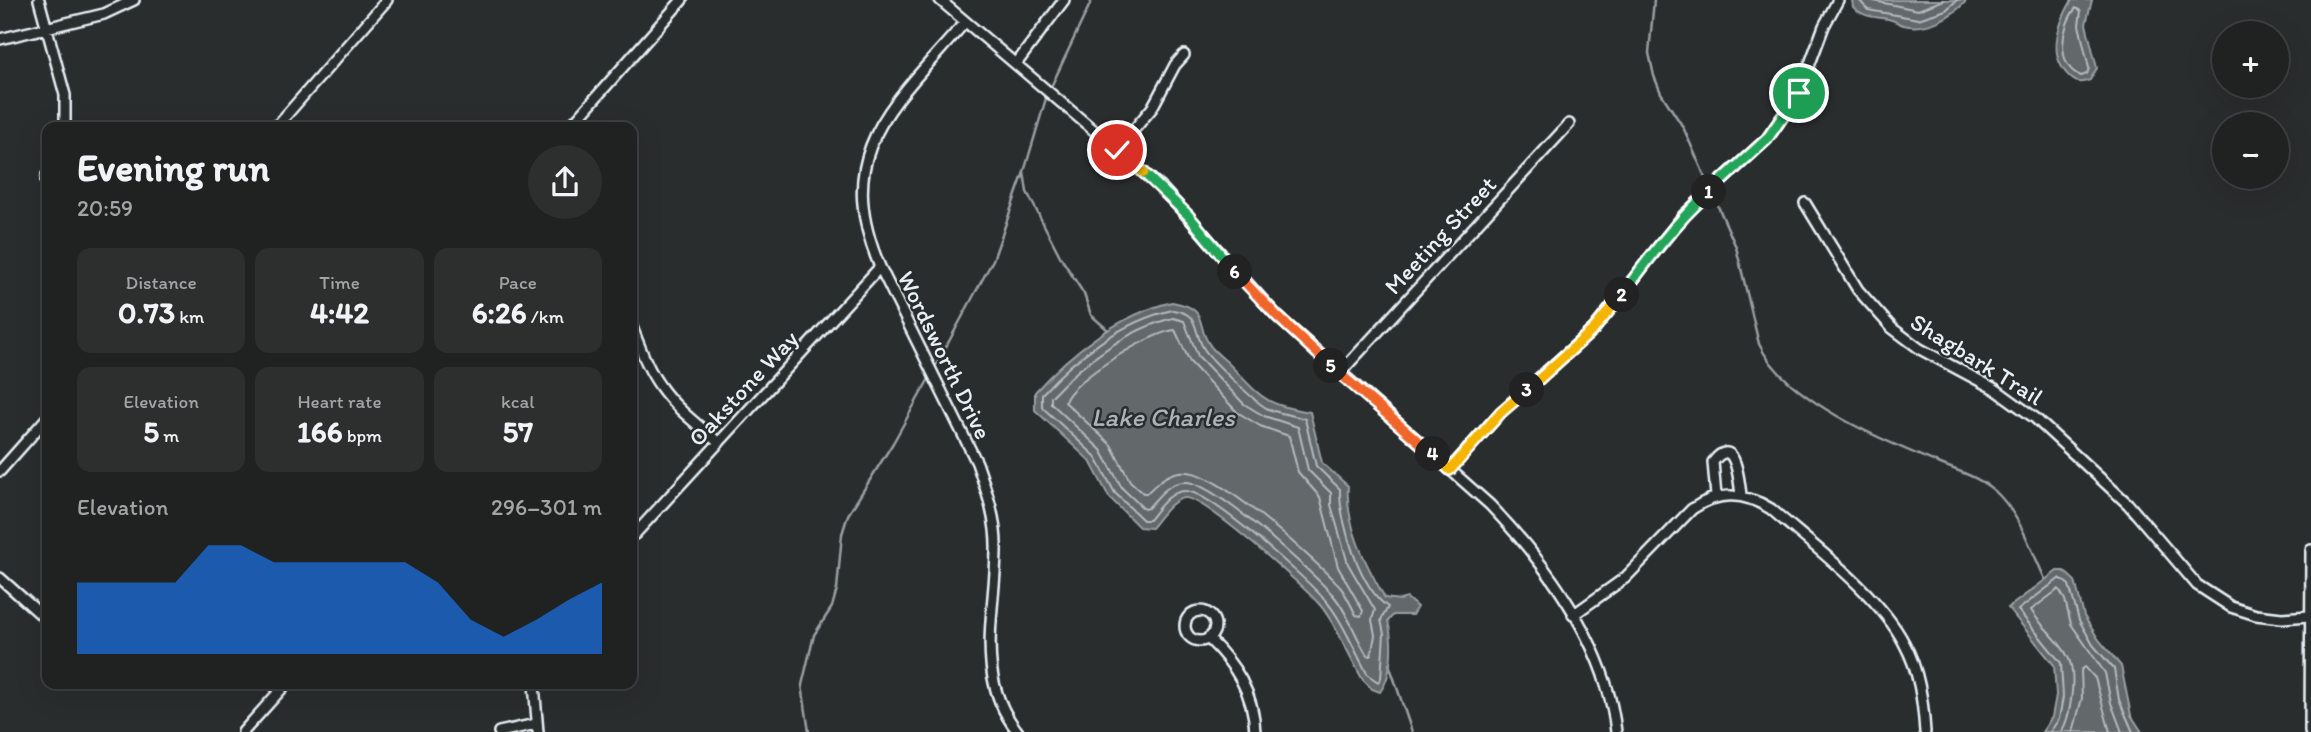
<!DOCTYPE html>
<html lang="en">
<head>
<meta charset="utf-8">
<style>
  body { margin:0; font-family:Itim,sans-serif; background:#2d2f2f; color:#f1f3f6; height:100vh; display:flex; flex-direction:column; font-size:26px; white-space:nowrap }
  * { box-sizing:border-box; margin:0 }
  p { font-size:23px; color:#a2a4a5 }
  .icon { flex:none; width:38px; height:38px; fill:none; stroke:currentColor; stroke-width:2; stroke-linecap:round; stroke-linejoin:round }
  .map { position:relative; flex:1; overflow:hidden }
  .drawer { position:absolute; left:42px; top:122px; width:595px; height:567px; display:flex; flex-direction:column; background:#202222; border-radius:14px; box-shadow:0 7px 28px #0002,0 0 0 2px #3d3f40 }
  .drawer>* { flex:none }
  .fabs { position:absolute; left:2212px; top:21px; display:grid; gap:14px }
  .fabs a { display:grid; place-items:center; width:77px; height:77px; border-radius:50%; background:#202222; box-shadow:0 7px 28px #0002,0 0 0 2px #3d3f40; font-size:35px }
  .pin { position:absolute; display:grid; place-items:center; width:60px; height:60px; color:#fff; margin:-30px; border:4px solid #fff; border-radius:50%; box-shadow:0 2px 7px #0007 }
  .km { position:absolute; width:35px; height:35px; margin:-18px; border-radius:50%; background:#222; color:#fff; font-size:19px; line-height:35px; text-align:center }
  .round { display:grid; place-items:center; flex:none; width:74px; height:74px; border-radius:37px; background:#2d2f2f }
  .summary { display:flex; align-items:center; justify-content:space-between; height:119px; padding:0 35px }
  h1 { font-size:38px; font-weight:700; line-height:52px }
  .metrics { display:grid; grid-template-columns:repeat(3,1fr); gap:10px; height:119px; padding:7px 35px }
  .metrics div { display:grid; align-content:center; border-radius:14px; background:#2d2f2f; text-align:center }
  .metrics b { font-size:30px; font-weight:700 }
  .metrics small { font-size:19px; font-weight:400 }
  .metrics p { font-size:19px }
  .chart { height:196px; padding:14px 35px }
  .chart p { display:flex; justify-content:space-between }
  .chart svg { width:100%; height:126px; margin-top:7px; fill:#1a73e8; opacity:.7 }
  .map>svg:first-child { display:block }
  .water { fill:#63686b; stroke:#989fa3; stroke-width:2 }
  .lines { fill:none; stroke-linecap:round; stroke-linejoin:round }
  .shore { stroke:#b3bac0; stroke-width:2 }
  .stream { stroke:#989fa3; stroke-width:2.5 }
  .minor-casing { stroke:#e8f1f8; stroke-width:14 }
  .minor { stroke:#2a2d2e; stroke-width:9 }
  .split-1-casing { stroke:#fff; stroke-width:14 }
  .split-2-casing { stroke:#fff; stroke-width:14 }
  .split-3-casing { stroke:#fff; stroke-width:14 }
  .split-4-casing { stroke:#fff; stroke-width:14 }
  .split-5-casing { stroke:#fff; stroke-width:14 }
  .split-6-casing { stroke:#fff; stroke-width:14 }
  .split-7-casing { stroke:#fff; stroke-width:14 }
  .split-8-casing { stroke:#fff; stroke-width:14 }
  .split-1 { stroke:#22a559; stroke-width:9 }
  .split-2 { stroke:#22a559; stroke-width:9 }
  .split-3 { stroke:#f5b400; stroke-width:9 }
  .split-4 { stroke:#f5b400; stroke-width:9 }
  .split-5 { stroke:#f0652b; stroke-width:9 }
  .split-6 { stroke:#f0652b; stroke-width:9 }
  .split-7 { stroke:#22a559; stroke-width:9 }
  .split-8 { stroke:#f5b400; stroke-width:9 }
  .labels { text-anchor:middle; dominant-baseline:central; stroke-width:5; stroke-linejoin:round; paint-order:stroke }
  .street-label { font-size:24px; fill:#e8f1f8; stroke:#2a2d2e }
  .water-label { font-size:26px; font-style:italic; fill:#acb3b9; stroke:#2a2d2e }
</style>
</head>
<body>
<div class="map">
<svg width="2311" height="732" viewBox="0 0 2311 732">
  <rect width="100%" height="100%" fill="#2a2d2e"/>
  <filter id="ink" filterUnits="userSpaceOnUse"><feTurbulence type="fractalNoise" baseFrequency=".0143" numOctaves="2"/><feDisplacementMap in="SourceGraphic" scale="14" xChannelSelector="R" yChannelSelector="G"/><feConvolveMatrix kernelMatrix="1 2 1 2 8 2 1 2 1" color-interpolation-filters="sRGB"/></filter>
  <g filter="url(#ink)">
    <path class="water" d="M1852,0H1967C1952,17 1927,31 1903,25C1898,23 1894,20 1888,19C1873,16 1865,18 1853,7Z
      M2072,0H2092L2086,24L2097,68L2090,80C2082,83 2077,84 2070,77C2046,55 2058,24 2072,0Z
      M1172,302C1212,309 1193,325 1212,348C1218,355 1226,360 1232,367C1262,398 1265,405 1310,412L1322,463L1348,486C1345,525 1366,565 1385,598L1400,600L1407,598L1417,607L1412,615H1393L1388,621C1393,641 1393,675 1380,692L1372,689L1363,680C1350,658 1335,622 1320,605C1304,586 1206,499 1186,498C1173,497 1159,519 1151,528L1139,527L1109,497L1090,461L1035,410V392C1071,352 1119,315 1172,302Z
      M2057,571H2064L2075,581L2084,616L2099,640L2121,666L2131,715L2142,732H2042L2052,717L2056,695L2054,665L2008,608Z"/>
    <g class="lines">
      <path class="shore" d="M1859,0L1868,10L1918,19L1946,10L1957,0
        M1869,0L1918,10L1944,0
        M2076,8L2081,11L2079,25L2089,68L2087,74L2081,76C2055,65 2061,26 2076,8Z
        M1173,310C1201,314 1192,330 1204,349C1211,360 1256,403 1268,409C1280,414 1294,415 1305,419L1316,466L1340,489C1339,522 1361,589 1388,607L1381,620L1384,634L1381,678L1378,682L1368,675C1356,654 1341,617 1325,600C1307,579 1209,491 1186,491C1170,490 1158,509 1149,520H1143L1115,493L1095,456L1042,407V394C1075,357 1124,320 1173,310Z
        M1173,318L1184,321L1198,356L1244,404L1264,416L1298,427L1308,470L1331,493V505L1348,564L1375,610L1372,620L1375,635L1371,656L1367,655C1355,636 1347,610 1332,594C1310,570 1216,484 1187,482C1169,481 1159,496 1148,508L1144,509L1122,488L1101,450L1051,403V397C1082,363 1128,329 1173,318Z
        M1175,330L1190,362L1237,412L1260,426L1289,436L1298,472L1320,497L1338,567L1363,611L1361,616L1356,615C1351,606 1347,595 1340,587C1315,560 1222,475 1188,472C1170,470 1159,481 1147,493H1143L1130,481L1111,445L1065,402C1070,381 1153,331 1175,330Z
        M2050,732L2059,719L2063,697L2061,663L2018,610L2060,578L2069,585L2079,620L2093,645L2114,669L2119,700L2133,732
        M2061,732C2071,717 2077,674 2068,657C2059,639 2041,627 2031,610L2059,589L2065,600L2071,624L2105,673L2111,703L2122,732
        M2073,732L2082,698L2081,670L2085,667L2095,678L2110,732"/>
      <path class="stream" d="M1654,0L1649,53L1654,76L1661,93L1683,127L1736,247L1759,344C1786,401 1882,440 1938,463C1958,471 1983,478 1999,495C2020,517 2032,551 2045,579
        M1050,89L1092,0
        M1024,172L1027,192L1061,258L1084,294L1091,315L1108,330
        M934,369L993,260L1024,172L1047,95
        M1389,664L1412,732
        M809,732L802,685L814,635L832,607L837,589L842,534L848,515L893,443L931,375"/>
      <defs>
        <path id="minor" d="M39,0L65,95V128
          M940,0L1162,188L1277,316L1490,505C1548,566 1607,646 1616,732
          M965,22C895,104 830,150 880,267L977,463C987,492 997,520 996,551C995,615 974,678 1018,732
          M0,39L104,14L134,0
          M1016,64L1064,0
          M275,128L387,0
          M569,128L682,0
          M1117,150L1152,108L1175,65L1184,55
          M46,182L47,175
          M1805,203L1858,290L1892,328L1920,349L1995,389L2035,418L2128,504L2197,585L2231,607L2256,615L2282,618L2309,616
          M632,327C640,347 647,368 660,386C675,408 698,425 719,443
          M1340,373L1569,124
          M1450,469L1501,412L1594,329L1683,216L1767,139L1799,93L1824,26L1838,0
          M0,471L47,418
          M1716,496L1713,462C1736,433 1739,481 1741,495
          M635,534L880,267
          M0,578L47,620
          M1185 626a15 15 0 1 1 30 0a15 15 0 1 1-30 0Z
          M1573,615L1625,578L1692,509C1719,491 1744,492 1771,509C1812,545 1879,594 1904,643C1919,670 1923,701 1925,732
          M1208,638C1235,664 1254,693 1255,732
          M534,684L538,732
          M243,732L286,684
          M499,732L536,724
          M2310,732L2311,550"/>
      </defs>
      <use href="#minor" class="minor-casing"/>
      <use href="#minor" class="minor"/>
    </g>
  </g>
  <g class="lines" filter="url(#ink)">
    <defs>
      <path id="split-1" d="M1709,192L1767,139L1799,93"/>
      <path id="split-2" d="M1622,295C1649,258 1675,223 1709,192"/>
      <path id="split-3" d="M1527,390L1594,329L1622,295"/>
      <path id="split-4" d="M1433,454L1450,470L1501,412L1527,390"/>
      <path id="split-5" d="M1331,366L1433,454"/>
      <path id="split-6" d="M1235,272L1277,316L1331,366"/>
      <path id="split-7" d="M1144,173L1188,215L1235,272"/>
      <path id="split-8" d="M1117,150L1144,173"/>
    </defs>
    <use href="#split-1" class="split-1-casing"/>
    <use href="#split-2" class="split-2-casing"/>
    <use href="#split-3" class="split-3-casing"/>
    <use href="#split-4" class="split-4-casing"/>
    <use href="#split-5" class="split-5-casing"/>
    <use href="#split-6" class="split-6-casing"/>
    <use href="#split-7" class="split-7-casing"/>
    <use href="#split-8" class="split-8-casing"/>
    <use href="#split-1" class="split-1"/>
    <use href="#split-2" class="split-2"/>
    <use href="#split-3" class="split-3"/>
    <use href="#split-4" class="split-4"/>
    <use href="#split-5" class="split-5"/>
    <use href="#split-6" class="split-6"/>
    <use href="#split-7" class="split-7"/>
    <use href="#split-8" class="split-8"/>
  </g>
  <g class="labels">
    <g class="street-label">
      <text transform="translate(1440 235) rotate(-47)">Meeting Street</text>
      <text transform="translate(945 355) rotate(64)">Wordsworth Drive</text>
      <text transform="translate(1977 359) rotate(32)">Shagbark Trail</text>
      <text transform="translate(743 388) rotate(-47)">Oakstone Way</text>
    </g>
    <g class="water-label">
      <text x="1163" y="417">Lake Charles</text>
    </g>
  </g>
</svg>
<div class="fabs">
<a>+</a>
<a>−</a>
</div>
<div class="pin" style="left:1799px;top:93px;background:#1e9e55"><svg class="icon" aria-label="arrive" viewBox="0 0 24 24"><path d="M6 21V4h12l-3 4 3 4H6"/></svg></div>
<div class="pin" style="left:1117px;top:150px;background:#d93025"><svg class="icon" aria-label="check" viewBox="0 0 24 24"><path d="M5 12l5 5 9-10"/></svg></div>
<b class="km" style="left:1709px;top:192px">1</b>
<b class="km" style="left:1622px;top:295px">2</b>
<b class="km" style="left:1527px;top:390px">3</b>
<b class="km" style="left:1433px;top:454px">4</b>
<b class="km" style="left:1331px;top:366px">5</b>
<b class="km" style="left:1235px;top:272px">6</b>
<section class="drawer">
<div class="summary"><div><h1>Evening run</h1><p>20:59</p></div><a class="round"><svg class="icon" aria-label="share" viewBox="0 0 24 24"><path d="M12 15V3M7 8l5-5 5 5M5 13v7h14v-7"/></svg></a></div>
<div class="metrics">
<div><p>Distance</p><b>0.73<small> km</small></b></div>
<div><p>Time</p><b>4:42</b></div>
<div><p>Pace</p><b>6:26<small> /km</small></b></div>
</div>
<div class="metrics">
<div><p>Elevation</p><b>5<small> m</small></b></div>
<div><p>Heart rate</p><b>166<small> bpm</small></b></div>
<div><p>kcal</p><b>57</b></div>
</div>
<div class="chart"><p><span>Elevation</span>296–301 m</p>
<svg viewBox="0 0 160 44" preserveAspectRatio="none"><path d="M0 44V19L10 19L20 19L30 19L40 6L50 6L60 12L70 12L80 12L90 12L100 12L110 19L120 32L130 38L140 32L150 25L160 19V44z"/></svg>
</div>
</section>
</div>
</body>
</html>
